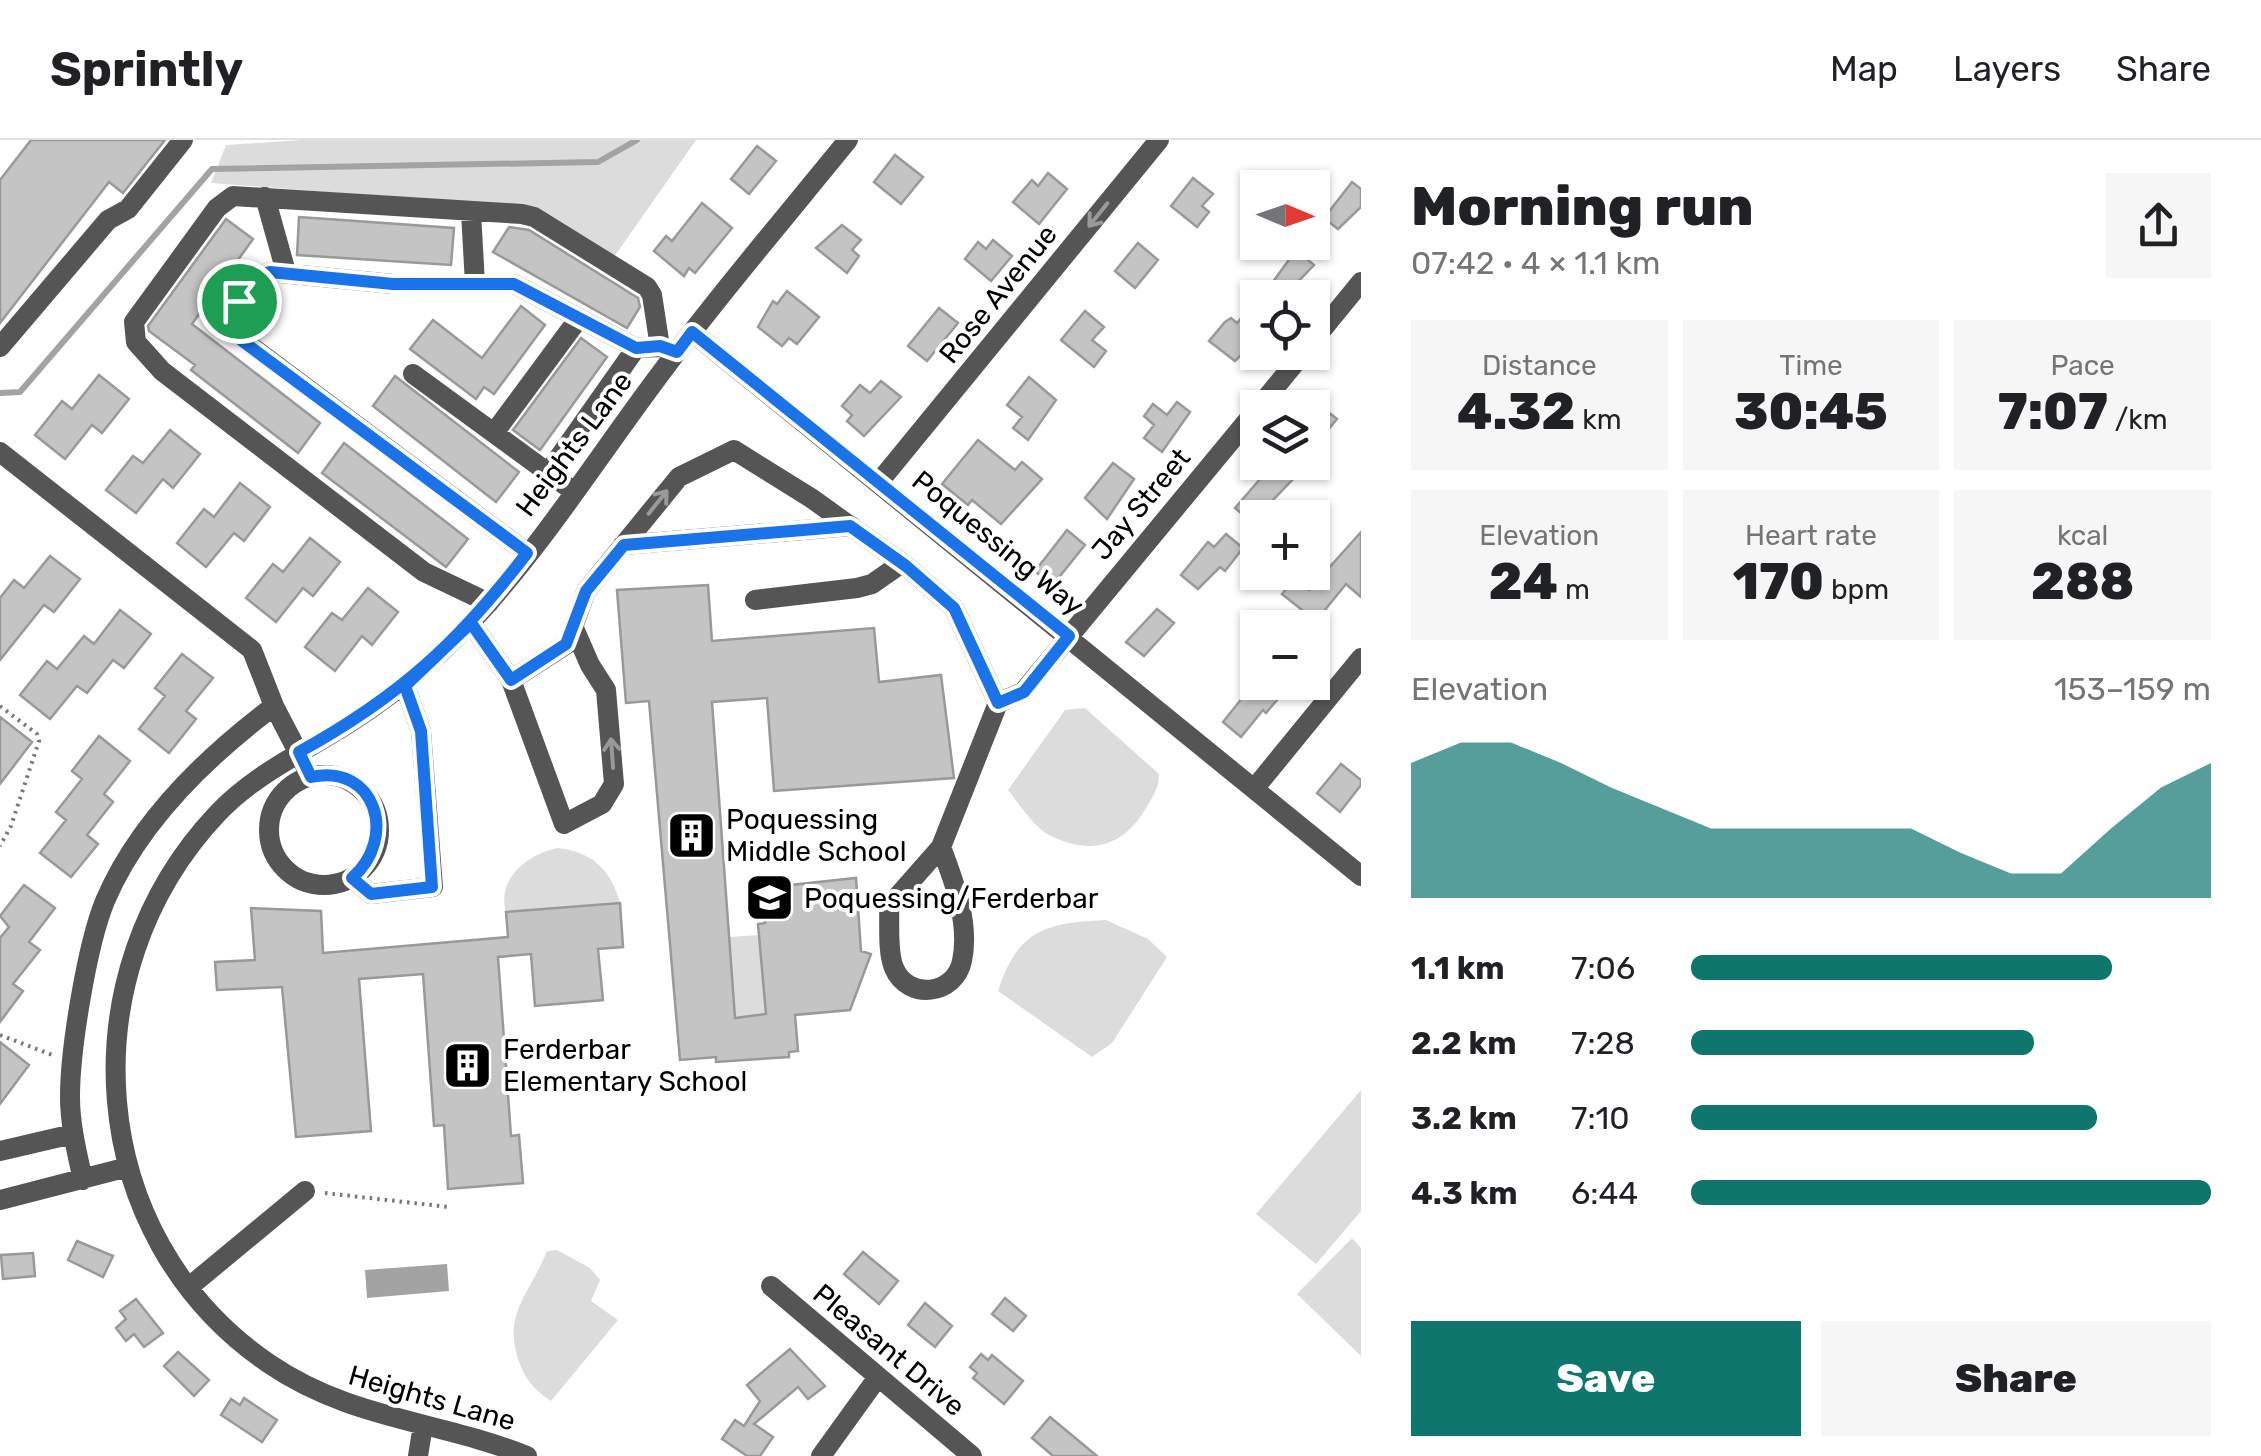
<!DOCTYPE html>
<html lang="en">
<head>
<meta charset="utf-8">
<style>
  body { margin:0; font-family:Rubik,sans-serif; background:#f6f6f6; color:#202124; height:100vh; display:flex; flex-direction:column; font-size:38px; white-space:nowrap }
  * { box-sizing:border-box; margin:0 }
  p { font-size:32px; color:#757577 }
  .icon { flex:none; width:55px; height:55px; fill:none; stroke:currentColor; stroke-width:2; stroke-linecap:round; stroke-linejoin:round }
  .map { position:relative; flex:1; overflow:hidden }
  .details { display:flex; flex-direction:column; background:#fff; width:900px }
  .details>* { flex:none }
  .needle { width:65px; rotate:92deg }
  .fabs { position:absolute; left:1240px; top:30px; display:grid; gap:20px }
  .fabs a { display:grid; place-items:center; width:90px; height:90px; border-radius:0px; background:#fff; box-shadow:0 2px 8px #0004; font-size:50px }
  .pin { position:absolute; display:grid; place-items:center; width:85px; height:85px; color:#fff; margin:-42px; border:5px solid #fff; border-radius:50%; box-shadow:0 2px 10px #0007 }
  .round { display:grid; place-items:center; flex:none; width:105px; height:105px; border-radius:0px; background:#f6f6f6 }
  .overview { display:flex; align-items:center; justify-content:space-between; height:170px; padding:0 50px }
  h1 { font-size:55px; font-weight:800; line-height:75px }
  .metrics { display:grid; grid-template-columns:repeat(3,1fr); gap:15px; height:170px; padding:10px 50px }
  .metrics div { display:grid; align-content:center; border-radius:0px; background:#f6f6f6; text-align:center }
  .metrics b { font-size:50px; font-weight:800 }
  .metrics small { font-size:28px; font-weight:400 }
  .metrics p { font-size:28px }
  .chart { height:280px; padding:20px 50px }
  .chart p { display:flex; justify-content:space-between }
  .chart svg { width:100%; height:180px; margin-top:10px; fill:#0f766e; opacity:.7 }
  .action { display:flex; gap:20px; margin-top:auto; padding:20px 50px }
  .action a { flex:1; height:115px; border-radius:0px; background:#0f766e; color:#fff; font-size:40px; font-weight:800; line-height:115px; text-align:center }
  .action a+a { background:#f6f6f6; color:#202124 }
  ul { padding:0 50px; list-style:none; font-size:32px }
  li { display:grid; grid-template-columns:160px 120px 1fr; align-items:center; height:75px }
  li i { height:25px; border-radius:12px; background:#0f766e }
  header { display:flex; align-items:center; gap:60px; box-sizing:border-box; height:140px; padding:0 50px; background:#fff; border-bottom:2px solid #e0e0e0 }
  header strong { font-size:48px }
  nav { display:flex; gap:55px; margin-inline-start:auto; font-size:35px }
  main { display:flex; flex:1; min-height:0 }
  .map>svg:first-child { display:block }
  .green { fill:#dcdcdc }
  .water { fill:#a3a3a3 }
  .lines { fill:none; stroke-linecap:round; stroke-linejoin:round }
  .stream { stroke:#a3a3a3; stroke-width:6 }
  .building { fill:#c4c4c4; stroke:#999; stroke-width:2.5 }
  .path { stroke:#777; stroke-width:4; stroke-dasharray:2.5 5; stroke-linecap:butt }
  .minor { stroke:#555; stroke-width:20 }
  .oneway { stroke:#999 }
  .route-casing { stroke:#fff; stroke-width:20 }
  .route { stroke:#1a73e8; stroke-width:12 }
  .labels { text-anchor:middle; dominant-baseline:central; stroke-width:8; stroke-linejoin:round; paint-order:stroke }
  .street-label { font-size:28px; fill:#000; stroke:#fff }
  .poi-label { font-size:28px; fill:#000; stroke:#fff; text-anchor:start }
</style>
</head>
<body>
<header>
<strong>Sprintly</strong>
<nav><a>Map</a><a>Layers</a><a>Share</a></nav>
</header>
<main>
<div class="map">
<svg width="1361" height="1316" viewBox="0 0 1361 1316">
  <rect width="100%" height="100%" fill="#fff"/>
  <path class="green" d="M301,0H696L614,117L536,68L211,43L226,5Z
    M1085,568L1159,634C1159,646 1155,653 1149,663C1127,704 1095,717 1051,696C1034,688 1020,665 1008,650L1065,570Z
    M558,708C593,712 611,730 620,763L506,772C496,739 529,713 558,708Z
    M1106,780L1148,799L1167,817L1112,903L1092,917L998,851C1018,789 1046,783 1106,780Z
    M759,795L766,874L735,877L729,797Z
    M1361,950V1071L1316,1124L1256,1074Z
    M1352,1098L1361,1108V1216L1297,1154Z
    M557,1110L590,1128L600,1140L591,1161L618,1180L551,1261C535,1251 524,1238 518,1219C503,1173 531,1152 547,1111Z"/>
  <path class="water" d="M447,1124L449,1151L367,1158L365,1130Z"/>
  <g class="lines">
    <path class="stream" d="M0,253L20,252L212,29L598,22L637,0"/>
  </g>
  <path class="building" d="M31,0H165L123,53L109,42L0,183V40Z
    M757,6L776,21L749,54L731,39Z
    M895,15L923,37L901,64L874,42Z
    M1048,33L1067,49L1039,84L1013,62L1032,40L1038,46Z
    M1193,38L1213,54L1202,66L1209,72L1197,87L1171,66Z
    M1352,42L1361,49V67L1338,89L1324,78Z
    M702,63L732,88L695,133L689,128L684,136L654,111L666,96L672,101Z
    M299,77L454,88L451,125L297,115Z
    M226,79L253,99L192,184L320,283L298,313L191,230L195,225L149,191L148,186Z
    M842,85L861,100L852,110L859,116L847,133L816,108Z
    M509,87L529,90L638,158L640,167L627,188L493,112Z
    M993,100L1012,116L991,141L965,119L978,102L986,109Z
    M1138,103L1158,120L1135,148L1115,131Z
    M1296,110L1314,125L1283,157L1270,146Z
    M787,151L819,177L797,204L789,198L782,206L758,187L773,161L777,164Z
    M521,166L545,185L494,254L484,247L476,259L410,209L433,180L482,218Z
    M939,168L958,183L927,221L908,206Z
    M1085,171L1104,187L1092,200L1106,211L1094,227L1061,200Z
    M1243,176L1258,189V198L1235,221L1209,201L1225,182L1231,178L1237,183Z
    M581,198L607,217L540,310L513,290Z
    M99,235L129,259L102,293L92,285L65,319L35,295L62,261L72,269Z
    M395,236L519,332L496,362L373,266Z
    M1029,237L1056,260L1028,300L1013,288L1022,277L1007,265Z
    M881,241L901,257L864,296L847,281L852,275L842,266L860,245L870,253Z
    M1177,262L1190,272L1162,312L1144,298L1154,285L1144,276L1153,264L1167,275Z
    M1322,267L1337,279L1312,309V278Z
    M170,290L200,314L173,348L163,339L136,373L106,350L133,316L143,323Z
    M978,300L1015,330L1022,322L1042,339L1001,384L972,360L968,365L942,344Z
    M344,303L468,399L446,427L322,333Z
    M1113,323L1134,339L1107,379L1085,358Z
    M1273,324L1292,340L1252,382L1235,368Z
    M240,343L270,367L244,401L234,393L206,427L177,403L204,369L214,377Z
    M1067,390L1085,405L1052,446L1035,431Z
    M1361,392V457L1346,444L1316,481L1282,454L1295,438L1309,450Z
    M1226,394L1243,408L1225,431L1220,427L1198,449L1181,435L1208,402L1214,407Z
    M310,398L340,422L313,456L303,448L276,482L246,458L273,424L283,432Z
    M50,416L80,439L54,472L44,465L0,520V458L14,440L24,448Z
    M708,445L712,501L874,488L879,542L941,535L954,638L774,651L767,558L712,562L735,878L766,874L758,784L765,783L763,748L856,738L861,811L871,814L850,870L795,875L798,911L789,912V917L716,922V917L680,920L649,561L626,563L617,450Z
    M368,448L398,472L372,505L362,496L335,531L305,507L332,473L342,480Z
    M1157,469L1174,483L1144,516L1126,502Z
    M120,470L151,494L124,528L113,520L87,553L77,546L50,579L20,555L47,521L57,529L84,496L94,504Z
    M182,514L213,538L186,571L196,579L169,613L139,589L165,556L155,548Z
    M1255,542L1277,560L1266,573L1263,570L1241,597L1223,582Z
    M0,577L32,602L0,644Z
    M99,596L130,621L104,654L113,662L87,695L98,704L71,737L40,713L66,680L56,672L82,639L72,631Z
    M1341,624L1361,640V645L1340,672L1317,653Z
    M24,745L55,768L29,802L40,810L13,844L23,851L0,882V798L9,787L0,776Z
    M620,763L623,807L598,809L603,860L535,866L531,814L498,817L511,996L519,995L523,1043L448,1049L444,985L434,986L423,834L359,839L371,991L296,997L282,847L217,850L215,822L255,820L251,768L321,771L323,813L508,797L506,772Z
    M0,902L29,925L0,964Z
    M77,1101L113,1116L103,1137L68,1120Z
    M863,1112L898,1141L879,1164L844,1134Z
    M33,1113L35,1136L3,1139L1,1115Z
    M1005,1158L1026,1176L1013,1191L992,1174Z
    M136,1159L163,1193L144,1207L134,1194L126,1201L116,1188L126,1179L120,1171Z
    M925,1163L952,1186L935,1207L908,1185Z
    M790,1209L825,1246L808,1259L798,1247L754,1284L773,1297L760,1316H747L722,1299L735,1280L744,1286L760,1261L747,1245Z
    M178,1212L209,1240L194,1256L164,1226Z
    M981,1214L988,1220L992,1215L1023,1241L1004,1264L973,1238L977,1233L970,1227Z
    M244,1258L277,1280L262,1302L221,1275L231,1259L240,1265Z
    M1050,1277L1097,1316H1053L1032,1298Z"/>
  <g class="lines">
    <path class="path" d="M0,566L37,594L39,601L11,686L0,706
      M0,895L55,916
      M325,1053L449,1067"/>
    <path class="minor" d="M265,57L286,132
      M471,72L475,144
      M692,192L1361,736
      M1312,202L1361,142
      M0,207L108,80L128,69L183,0
      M413,234L573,351
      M1258,268L1304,212
      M494,293L579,178
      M0,312L252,510L274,566L311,637
      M548,333L636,208
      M879,342L1159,0
      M623,405L851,386
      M527,413L241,199L234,180C240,157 246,140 270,132L393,144H514L636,208L660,207L673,211
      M755,460L857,448L872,444L902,423
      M489,463L424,432L162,231L136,202L134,182L217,68L233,56L522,74L534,77L647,147L652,155L660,207
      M471,483L511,540L564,684L602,664L614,644L606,550L590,525L573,486
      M511,540L567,504L586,451L679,337L734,310L811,358L906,426L954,468L998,563L1023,552L1258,268
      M269 690a55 55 0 1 1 110 0a55 55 0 1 1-110 0Z
      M1254,649L1361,518
      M941,707C954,741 970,783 962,821C955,855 908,861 894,828C887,811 890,784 889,766L941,707L998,563
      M352,738L371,754L433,747L421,591L405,546
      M0,1011L73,994
      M83,1040C77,1013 70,985 70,957C70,909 87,805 105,761C139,681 206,617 274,566
      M0,1060L128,1027
      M771,1146L972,1316
      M189,1147L305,1051
      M418,1316L423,1285
      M527,1316C437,1280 351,1280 268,1223C83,1096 67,833 217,674C250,639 290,619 330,595C384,563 431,525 473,480C540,408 594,323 652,245C714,161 782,81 848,0
      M821,1316L878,1237"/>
  </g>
  <defs><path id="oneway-shaft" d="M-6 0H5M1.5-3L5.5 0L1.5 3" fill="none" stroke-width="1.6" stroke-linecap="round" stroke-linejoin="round" transform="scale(2.5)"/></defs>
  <g class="oneway">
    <use href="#oneway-shaft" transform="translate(1098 75) rotate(129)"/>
    <use href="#oneway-shaft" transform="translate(658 362) rotate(-51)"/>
    <use href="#oneway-shaft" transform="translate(612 613) rotate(-94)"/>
  </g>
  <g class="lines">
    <defs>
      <path id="route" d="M239,161L234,180L241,200L527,413C458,503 399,557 299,612L311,637C376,623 398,698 352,738L371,754L432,747L421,591L405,546L471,483L511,540L566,504L586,451L624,405L850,386L906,426L954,468L998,563L1024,552L1069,496L692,192L677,212L660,206L636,208L514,144H393L270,132L255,137L239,161"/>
    </defs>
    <use href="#route" class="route-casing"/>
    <use href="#route" class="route"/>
  </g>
  <defs>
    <symbol id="building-square" viewBox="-11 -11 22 22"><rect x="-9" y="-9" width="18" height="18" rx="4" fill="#000" stroke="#fff"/><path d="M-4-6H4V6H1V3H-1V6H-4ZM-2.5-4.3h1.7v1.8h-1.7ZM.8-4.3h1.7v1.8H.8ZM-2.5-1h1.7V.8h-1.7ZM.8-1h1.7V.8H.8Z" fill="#fff"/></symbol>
    <symbol id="school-square" viewBox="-11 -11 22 22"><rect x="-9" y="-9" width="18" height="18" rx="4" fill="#000" stroke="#fff"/><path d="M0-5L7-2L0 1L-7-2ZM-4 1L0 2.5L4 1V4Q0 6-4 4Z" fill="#fff"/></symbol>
  </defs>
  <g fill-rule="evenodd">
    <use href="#building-square" x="664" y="668" width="55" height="55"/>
    <use href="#school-square" x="742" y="730" width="55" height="55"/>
    <use href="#building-square" x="440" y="898" width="55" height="55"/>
  </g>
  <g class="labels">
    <g class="street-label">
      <text transform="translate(998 154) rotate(-51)">Rose Avenue</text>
      <text transform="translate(574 304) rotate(-53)">Heights Lane</text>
      <text transform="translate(1141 364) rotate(-50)">Jay Street</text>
      <text transform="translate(998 403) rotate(39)">Poquessing Way</text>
      <text transform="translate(889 1210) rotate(40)">Pleasant Drive</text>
      <text transform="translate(432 1258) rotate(16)">Heights Lane</text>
    </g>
    <g class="poi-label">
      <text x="726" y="679">Poquessing<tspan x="726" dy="32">Middle School</tspan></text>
      <text x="804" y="758">Poquessing/Ferderbar</text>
      <text x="503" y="909">Ferderbar<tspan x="503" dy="32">Elementary School</tspan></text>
    </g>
  </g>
</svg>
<div class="fabs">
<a><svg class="needle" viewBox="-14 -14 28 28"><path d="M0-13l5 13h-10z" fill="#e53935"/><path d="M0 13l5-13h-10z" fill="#757577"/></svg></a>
<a><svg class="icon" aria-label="locate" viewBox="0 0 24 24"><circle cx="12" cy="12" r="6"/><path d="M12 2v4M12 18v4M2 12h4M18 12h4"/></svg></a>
<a><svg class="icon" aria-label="layers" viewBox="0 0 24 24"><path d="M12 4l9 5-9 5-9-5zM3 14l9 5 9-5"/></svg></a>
<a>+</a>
<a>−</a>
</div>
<div class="pin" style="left:239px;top:161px;background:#1e9e55"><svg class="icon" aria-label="arrive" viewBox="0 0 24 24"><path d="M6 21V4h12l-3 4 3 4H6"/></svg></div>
</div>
<section class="details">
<div class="overview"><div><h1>Morning run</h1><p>07:42 · 4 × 1.1 km</p></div><a class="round"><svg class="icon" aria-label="share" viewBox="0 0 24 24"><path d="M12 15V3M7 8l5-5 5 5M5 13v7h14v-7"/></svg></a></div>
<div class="metrics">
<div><p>Distance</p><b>4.32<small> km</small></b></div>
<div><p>Time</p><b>30:45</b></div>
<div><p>Pace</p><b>7:07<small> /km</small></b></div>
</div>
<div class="metrics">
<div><p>Elevation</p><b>24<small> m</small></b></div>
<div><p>Heart rate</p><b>170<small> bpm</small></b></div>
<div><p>kcal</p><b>288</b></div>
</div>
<div class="chart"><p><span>Elevation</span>153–159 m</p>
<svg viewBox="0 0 160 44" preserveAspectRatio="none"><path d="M0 44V11L10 6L20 6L30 11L40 17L50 22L60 27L70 27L80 27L90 27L100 27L110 33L120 38L130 38L140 27L150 17L160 11V44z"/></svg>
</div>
<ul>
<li><b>1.1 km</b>7:06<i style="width:81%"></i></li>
<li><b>2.2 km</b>7:28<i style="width:66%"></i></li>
<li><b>3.2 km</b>7:10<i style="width:78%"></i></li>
<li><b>4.3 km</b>6:44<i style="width:100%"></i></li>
</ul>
<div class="action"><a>Save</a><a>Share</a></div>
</section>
</main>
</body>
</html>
